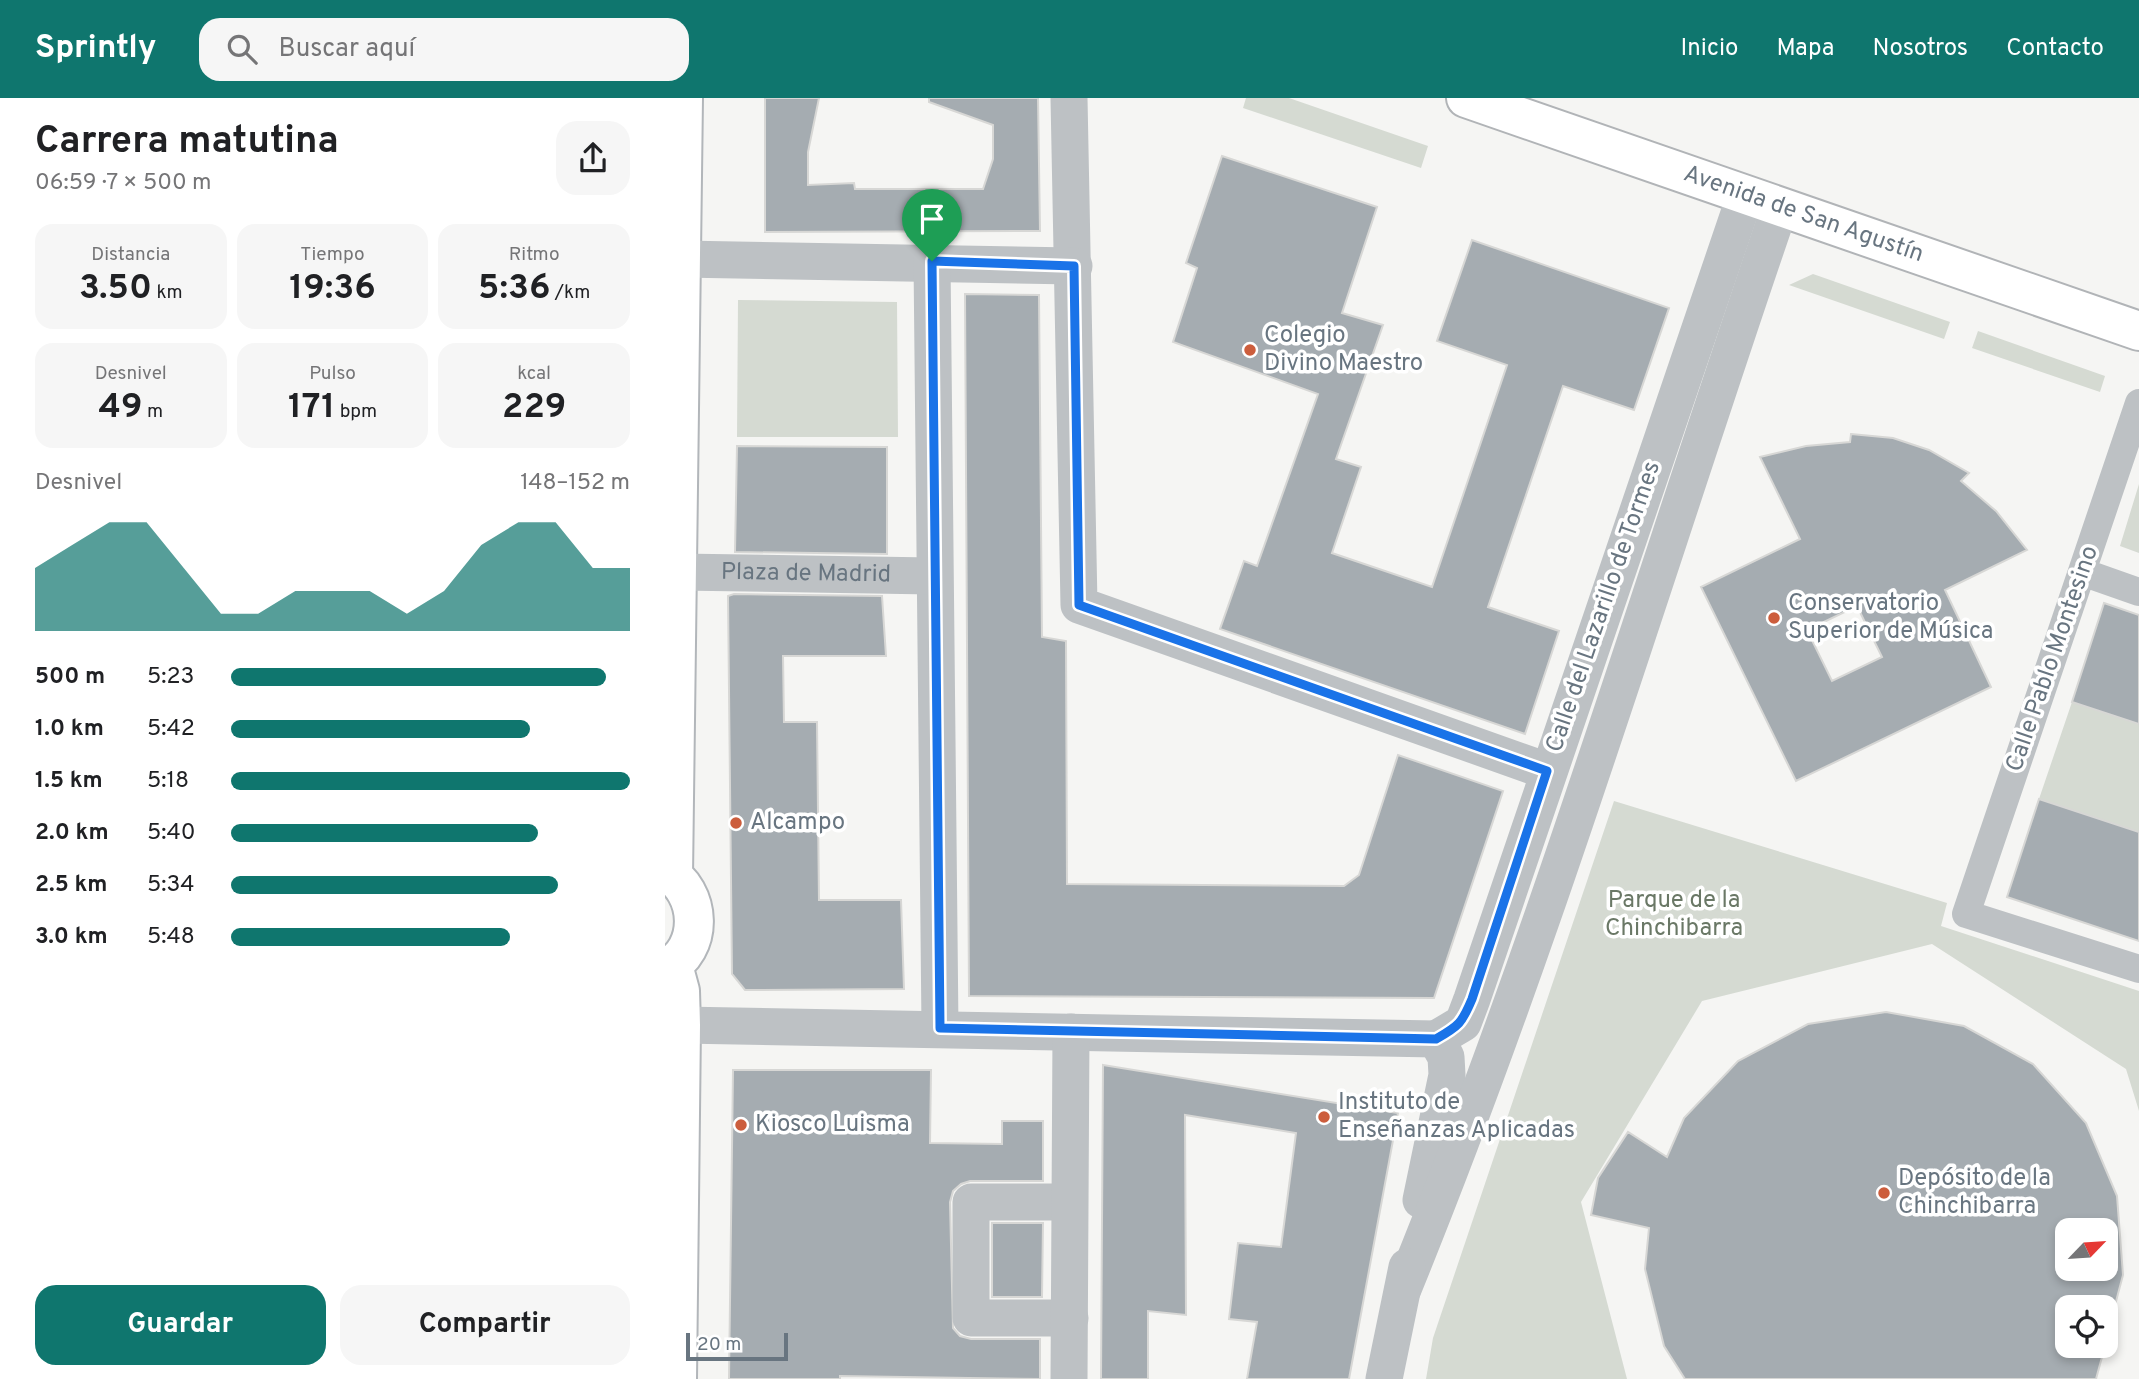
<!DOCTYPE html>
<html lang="es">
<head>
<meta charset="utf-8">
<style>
  body { margin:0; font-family:Overpass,sans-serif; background:#f6f6f6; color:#202124; height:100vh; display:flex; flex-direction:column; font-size:26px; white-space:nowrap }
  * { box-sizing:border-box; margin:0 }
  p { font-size:23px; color:#757577 }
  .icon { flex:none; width:38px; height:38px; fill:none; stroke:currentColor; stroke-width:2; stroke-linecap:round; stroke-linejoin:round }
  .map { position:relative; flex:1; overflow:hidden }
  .panel { display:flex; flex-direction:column; background:#fff; width:665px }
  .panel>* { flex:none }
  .needle { width:46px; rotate:65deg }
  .controls { position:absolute; left:1390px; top:1120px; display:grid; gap:14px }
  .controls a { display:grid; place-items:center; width:63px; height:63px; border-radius:14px; background:#fff; box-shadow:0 4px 10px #0003; font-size:35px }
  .scale { position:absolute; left:21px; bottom:18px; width:102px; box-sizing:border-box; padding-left:7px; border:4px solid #687580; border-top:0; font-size:19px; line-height:24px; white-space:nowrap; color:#687580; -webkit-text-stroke:5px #fff; paint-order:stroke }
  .pin { position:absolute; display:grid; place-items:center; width:60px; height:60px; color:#fff; margin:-72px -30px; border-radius:50% 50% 50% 0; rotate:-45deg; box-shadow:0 0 7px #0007 }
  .pin .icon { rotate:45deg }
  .round { display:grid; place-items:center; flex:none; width:74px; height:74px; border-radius:21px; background:#f6f6f6 }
  .overview { display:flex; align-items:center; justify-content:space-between; height:119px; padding:0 35px }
  h1 { font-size:38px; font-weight:700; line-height:52px }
  .metrics { display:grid; grid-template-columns:repeat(3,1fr); gap:10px; height:119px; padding:7px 35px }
  .metrics div { display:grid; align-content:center; border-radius:18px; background:#f6f6f6; text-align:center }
  .metrics b { font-size:35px; font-weight:700 }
  .metrics small { font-size:19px; font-weight:400 }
  .metrics p { font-size:19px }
  .chart { height:196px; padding:14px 35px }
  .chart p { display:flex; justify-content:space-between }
  .chart svg { width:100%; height:126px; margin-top:7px; fill:#0f766e; opacity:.7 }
  .cta { display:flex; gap:14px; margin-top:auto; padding:14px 35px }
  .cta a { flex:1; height:80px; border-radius:21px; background:#0f766e; color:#fff; font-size:28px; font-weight:700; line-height:80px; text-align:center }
  .cta a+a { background:#f6f6f6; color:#202124 }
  ul { padding:0 35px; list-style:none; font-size:23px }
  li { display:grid; grid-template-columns:112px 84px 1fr; align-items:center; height:52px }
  li i { height:18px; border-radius:9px; background:#0f766e }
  header { display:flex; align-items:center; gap:42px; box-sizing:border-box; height:98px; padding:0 35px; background:#0f766e; color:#fff }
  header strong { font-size:33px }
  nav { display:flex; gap:38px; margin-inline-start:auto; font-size:24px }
  .search { width:490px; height:63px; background:#f6f6f6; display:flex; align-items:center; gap:18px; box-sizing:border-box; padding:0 24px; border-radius:21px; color:#757577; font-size:26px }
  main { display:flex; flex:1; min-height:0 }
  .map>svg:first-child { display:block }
  .green { fill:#d5dad2 }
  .building { fill:#a5acb1; stroke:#d7d7d5; stroke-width:2; fill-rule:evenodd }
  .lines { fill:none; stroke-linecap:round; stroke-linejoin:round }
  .secondary-casing { stroke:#b2b6ba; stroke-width:42 }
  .trunk-casing { stroke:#b1b4b7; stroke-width:42 }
  .pedestrian { stroke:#bdc1c4; stroke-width:28 }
  .minor { stroke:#bdc1c4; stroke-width:37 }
  .secondary { stroke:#fff; stroke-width:38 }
  .trunk { stroke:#fff; stroke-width:38 }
  .route-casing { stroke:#fff; stroke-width:14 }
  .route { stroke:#1a73e8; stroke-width:9 }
  .poi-dot { fill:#cc5d3c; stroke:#fff; stroke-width:2.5 }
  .labels { text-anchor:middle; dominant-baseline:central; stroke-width:7; stroke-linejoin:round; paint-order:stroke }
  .street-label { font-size:24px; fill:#687580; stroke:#fff }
  .poi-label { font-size:24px; fill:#687580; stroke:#fff; text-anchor:start }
  .park-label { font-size:24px; fill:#6a7866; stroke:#fff }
</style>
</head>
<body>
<header>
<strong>Sprintly</strong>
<div class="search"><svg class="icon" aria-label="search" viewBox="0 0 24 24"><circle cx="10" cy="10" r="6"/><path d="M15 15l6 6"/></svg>Buscar aquí</div>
<nav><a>Inicio</a><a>Mapa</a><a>Nosotros</a><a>Contacto</a></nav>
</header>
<main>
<section class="panel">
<div class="overview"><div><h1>Carrera matutina</h1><p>06:59 · 7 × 500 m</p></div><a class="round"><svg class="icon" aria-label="share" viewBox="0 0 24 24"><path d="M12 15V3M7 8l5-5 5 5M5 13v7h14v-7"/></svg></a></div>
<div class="metrics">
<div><p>Distancia</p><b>3.50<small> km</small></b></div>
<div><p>Tiempo</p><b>19:36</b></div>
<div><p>Ritmo</p><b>5:36<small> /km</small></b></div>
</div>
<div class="metrics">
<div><p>Desnivel</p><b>49<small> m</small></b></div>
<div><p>Pulso</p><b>171<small> bpm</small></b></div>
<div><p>kcal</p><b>229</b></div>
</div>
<div class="chart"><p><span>Desnivel</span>148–152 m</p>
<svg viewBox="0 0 160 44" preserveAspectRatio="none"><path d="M0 44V22L10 14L20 6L30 6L40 22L50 38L60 38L70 30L80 30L90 30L100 38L110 30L120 14L130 6L140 6L150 22L160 22V44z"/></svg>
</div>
<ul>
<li><b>500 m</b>5:23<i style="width:94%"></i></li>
<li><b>1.0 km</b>5:42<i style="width:75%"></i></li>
<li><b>1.5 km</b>5:18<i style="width:100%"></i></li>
<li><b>2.0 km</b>5:40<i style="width:77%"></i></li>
<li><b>2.5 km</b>5:34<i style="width:82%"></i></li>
<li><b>3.0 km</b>5:48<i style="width:70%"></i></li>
</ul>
<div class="cta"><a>Guardar</a><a>Compartir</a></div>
</section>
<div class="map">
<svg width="1474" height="1281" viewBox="0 0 1474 1281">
  <rect width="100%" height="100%" fill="#f5f5f3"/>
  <path class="green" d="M581,0H624L763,48L756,70L578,10Z
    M1148,176L1285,224L1279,241L1124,187Z
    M73,202L232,204L233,339H72Z
    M1313,233L1440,278L1435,294L1307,250Z
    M1474,386V455L1455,448Z
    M1407,604L1474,626V734L1374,701Z
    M949,703L1282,805L1276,828L1474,893V1013L1461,971L1267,846L1037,903L916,1104L962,1281H761L768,1240Z"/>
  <path class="building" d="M100,0H154L143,54V87L189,85L190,91H318L328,61V27L264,4V0H373L375,133L100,134Z
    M557,58L712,109L677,215L718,227L671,361L696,369L667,455L767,489L842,267L772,243L807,142L1004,210L969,312L898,288L823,509L894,533L860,636L555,531L579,463L592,468L653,296L508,244L532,170L521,165Z
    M300,196L374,197L377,539L401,543L402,786L679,788L694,777L733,657L838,693L769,900L304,898Z
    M1186,336L1228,340L1264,352L1304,375L1296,383L1331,413L1362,452L1280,492L1326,589L1131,683L1036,489L1135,441L1095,359L1141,348L1185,344ZM1192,508L1217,559L1167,583L1142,532Z
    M72,348L222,349V456L70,454Z
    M69,496L217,498L221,558H118L119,624H152L154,802H236L239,891L80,892L67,876L63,498Z
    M1439,505L1474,517V626L1407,604Z
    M1374,701L1474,734V843L1342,799Z
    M1221,914L1299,928L1368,966L1421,1025L1452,1098L1458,1177L1440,1245V1209H1402V1248H1440L1431,1281H1020L999,1248L980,1171L984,1130L926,1117L933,1080L963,1034L1002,1059L1019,1020L1073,963L1143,926ZM1402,1132H1440V1171H1402Z
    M438,967L733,1015L684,1281H582L592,1224L564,1221L573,1145L616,1149L631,1035L520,1017L521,1217L483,1213V1281H436Z
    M68,972H266L265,1045L337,1046V1023H378V1083H305L296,1086L288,1093L285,1104L288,1230L295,1238L306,1241H375V1281L175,1278V1281H64Z
    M327,1125H378L377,1199H327Z"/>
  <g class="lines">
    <defs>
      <path id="secondary" d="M0,773C37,793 40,852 0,871
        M8,778L18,0
        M8,867L15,893L16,927L12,1281"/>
      <g id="trunk">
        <path id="s2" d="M801,0L1474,233"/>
      </g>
    </defs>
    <use href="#secondary" class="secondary-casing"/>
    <use href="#trunk" class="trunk-casing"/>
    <path class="pedestrian" d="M1474,305L1301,816L1474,871
      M1417,474L1474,494"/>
    <g class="minor">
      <path d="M404,0L414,507L882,673"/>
      <path d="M16,161L409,168"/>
      <path d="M267,163L275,930"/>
      <path id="s1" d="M13,474L268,478"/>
      <path d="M16,927L771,941"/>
      <path d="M771,941L798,925L807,901L1080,98"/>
      <path d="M756,1102L782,977L781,959L771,941"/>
      <path d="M404,1104H306V1220H405"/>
      <path d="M738,1191C882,838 991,470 1115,109"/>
      <path d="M404,1281L406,934"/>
      <path d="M719,1281L742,1169"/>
    </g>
    <use href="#secondary" class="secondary"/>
    <use href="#trunk" class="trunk"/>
  </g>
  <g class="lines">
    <defs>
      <path id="route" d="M267,163L409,168L414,507L882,673L807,901C797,925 794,928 771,941L275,930Z"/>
    </defs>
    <use href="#route" class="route-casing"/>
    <use href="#route" class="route"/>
  </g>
  <g class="poi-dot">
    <circle cx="585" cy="252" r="7"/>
    <circle cx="1109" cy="520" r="7"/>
    <circle cx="71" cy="725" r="7"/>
    <circle cx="659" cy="1019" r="7"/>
    <circle cx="76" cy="1027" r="7"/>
    <circle cx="1219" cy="1095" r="7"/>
  </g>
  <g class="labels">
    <g class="street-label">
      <text stroke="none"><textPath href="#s2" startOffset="357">Avenida de San Agustín</textPath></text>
      <text stroke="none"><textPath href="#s1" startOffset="128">Plaza de Madrid</textPath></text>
      <text transform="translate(939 509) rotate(-71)">Calle del Lazarillo de Tormes</text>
      <text transform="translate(1388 561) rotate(-71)">Calle Pablo Montesino</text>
    </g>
    <g class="poi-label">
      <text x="599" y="238">Colegio<tspan x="599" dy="28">Divino Maestro</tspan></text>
      <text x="1123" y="506">Conservatorio<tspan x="1123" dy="28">Superior de Música</tspan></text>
      <text x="85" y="725">Alcampo</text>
      <text x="673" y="1005">Instituto de<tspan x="673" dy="28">Enseñanzas Aplicadas</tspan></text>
      <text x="90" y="1027">Kiosco Luisma</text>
      <text x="1233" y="1081">Depósito de la<tspan x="1233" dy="28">Chinchibarra</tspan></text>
    </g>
    <g class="park-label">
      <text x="1009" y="803">Parque de la<tspan x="1009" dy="28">Chinchibarra</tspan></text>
    </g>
  </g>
</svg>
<div class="controls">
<a><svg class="needle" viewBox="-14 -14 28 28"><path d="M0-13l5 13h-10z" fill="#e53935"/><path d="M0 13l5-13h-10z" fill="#757577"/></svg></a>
<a><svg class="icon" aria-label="locate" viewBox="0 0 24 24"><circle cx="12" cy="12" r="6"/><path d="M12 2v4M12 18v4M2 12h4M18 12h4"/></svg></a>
</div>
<div class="scale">20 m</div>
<div class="pin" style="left:267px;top:163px;background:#1e9e55"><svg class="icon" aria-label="arrive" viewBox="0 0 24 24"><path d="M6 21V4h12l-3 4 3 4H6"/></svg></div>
</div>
</main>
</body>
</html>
